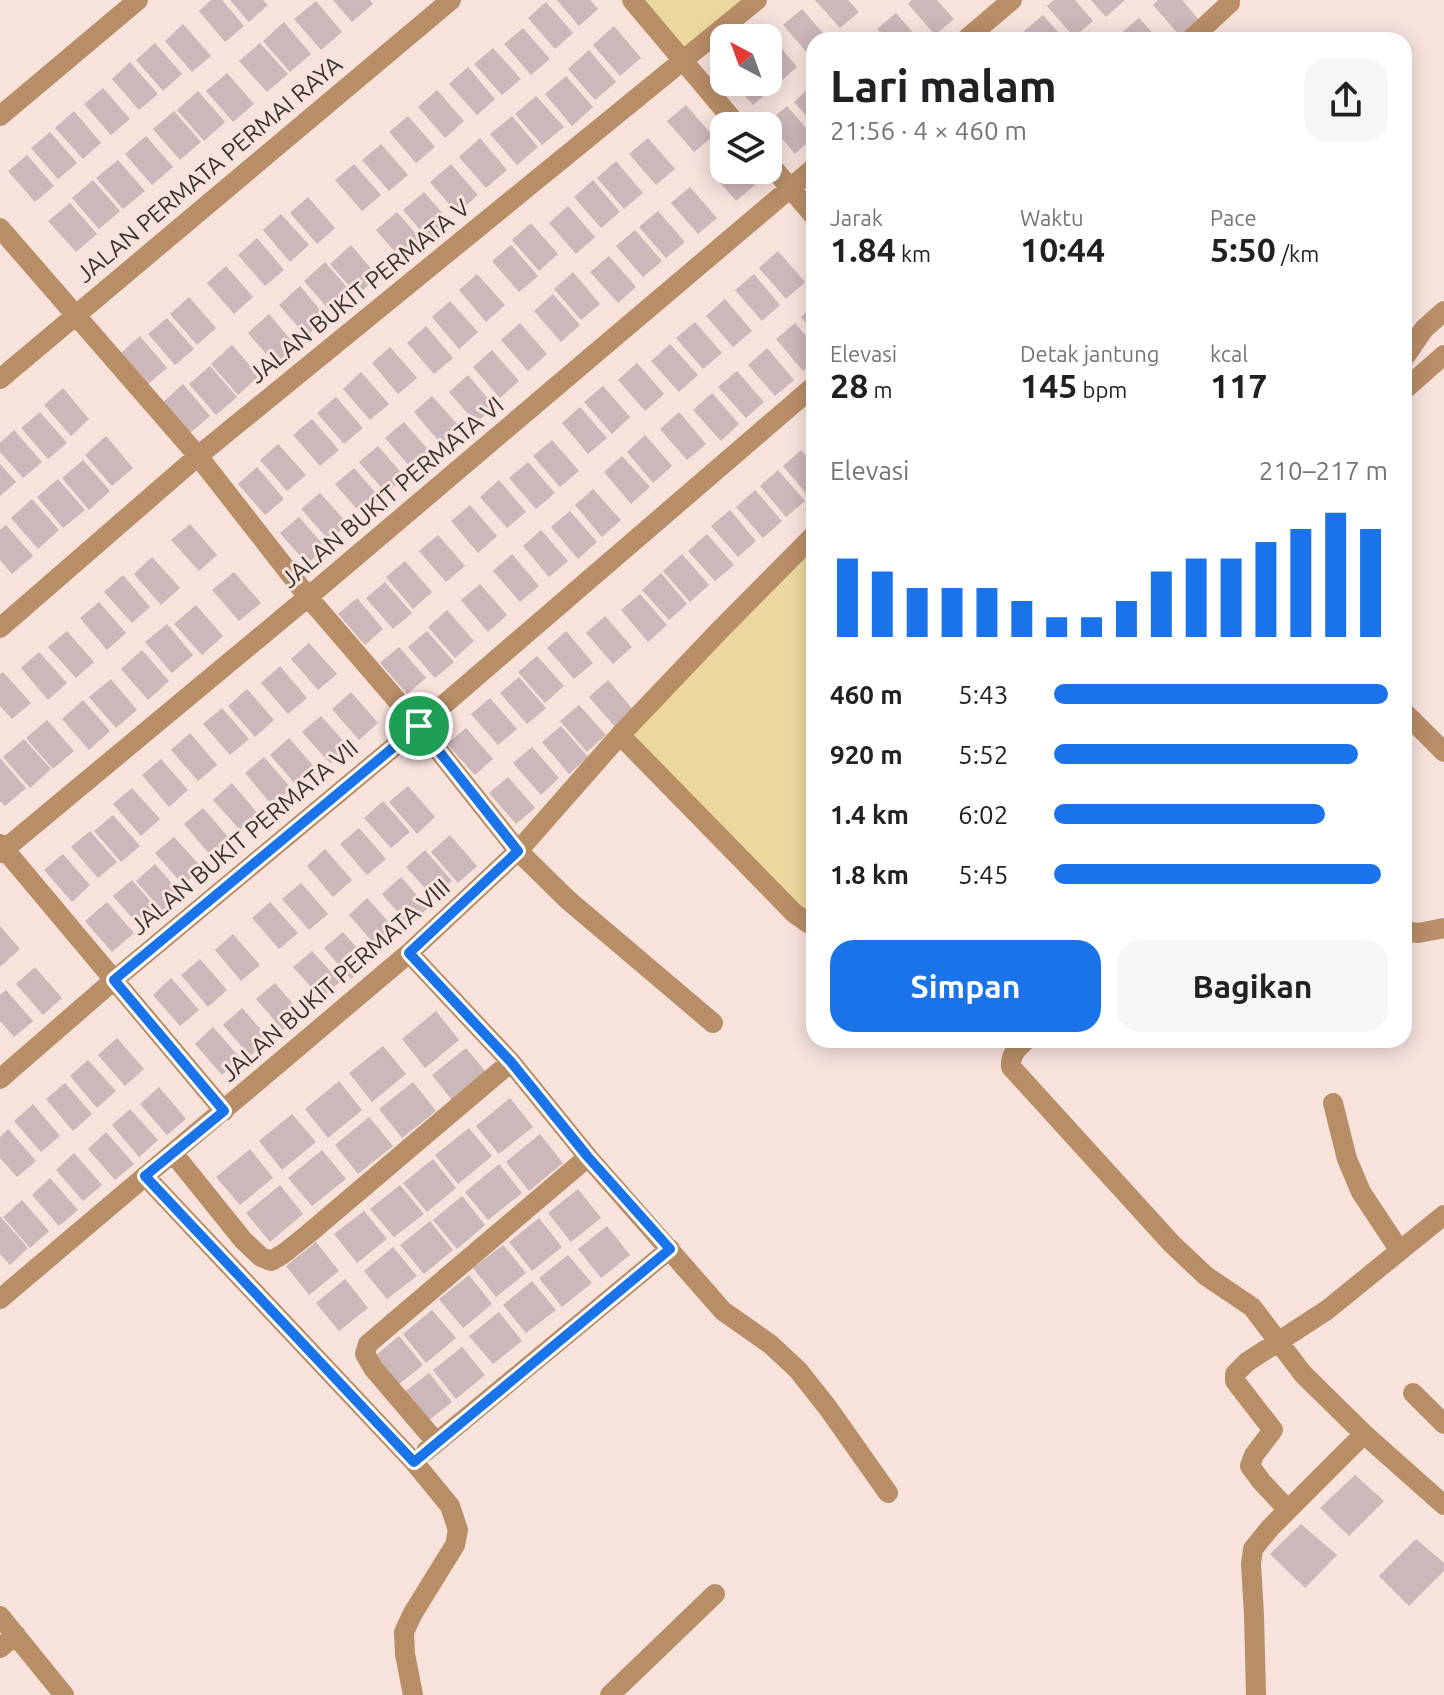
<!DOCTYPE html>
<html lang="id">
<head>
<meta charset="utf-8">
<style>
  body { margin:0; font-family:Ubuntu,sans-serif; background:#f6f6f6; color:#202124; height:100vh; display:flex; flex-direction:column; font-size:30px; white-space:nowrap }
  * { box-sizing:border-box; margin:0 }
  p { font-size:26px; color:#757577 }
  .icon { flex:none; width:44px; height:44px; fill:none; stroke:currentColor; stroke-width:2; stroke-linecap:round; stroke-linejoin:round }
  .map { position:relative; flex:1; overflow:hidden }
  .side { position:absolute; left:806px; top:32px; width:606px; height:1016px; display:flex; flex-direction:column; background:#fff; border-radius:24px; box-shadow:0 4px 20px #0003 }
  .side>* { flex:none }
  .needle { width:52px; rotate:319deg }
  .fabs { position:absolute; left:710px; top:24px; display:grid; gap:16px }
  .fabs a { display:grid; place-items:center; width:72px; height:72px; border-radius:16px; background:#fff; box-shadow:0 4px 20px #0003; font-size:40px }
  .pin { position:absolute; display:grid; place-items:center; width:68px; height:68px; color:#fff; margin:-34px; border:4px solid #fff; border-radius:50%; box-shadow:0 2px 8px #0007 }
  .round { display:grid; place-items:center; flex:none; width:84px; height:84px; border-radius:24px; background:#f6f6f6 }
  .summary { display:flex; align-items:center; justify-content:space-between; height:136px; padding:0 24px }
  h1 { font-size:44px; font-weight:700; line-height:60px }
  .figures { display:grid; grid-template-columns:repeat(3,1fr); gap:12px; height:136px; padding:8px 24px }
  .figures div { display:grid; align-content:center }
  .figures b { font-size:34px; font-weight:700 }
  .figures small { font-size:22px; font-weight:400 }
  .figures p { font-size:22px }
  .chart { height:224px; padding:16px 24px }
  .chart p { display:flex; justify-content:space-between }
  .chart svg { width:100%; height:144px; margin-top:8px; stroke:#1a73e8; stroke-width:6 }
  .primary-button { display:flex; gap:16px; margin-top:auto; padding:16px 24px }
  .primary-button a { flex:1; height:92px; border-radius:24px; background:#1a73e8; color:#fff; font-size:32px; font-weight:700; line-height:92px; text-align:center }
  .primary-button a+a { background:#f6f6f6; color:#202124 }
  ul { padding:0 24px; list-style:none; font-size:26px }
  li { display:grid; grid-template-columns:128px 96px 1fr; align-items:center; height:60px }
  li i { height:20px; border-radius:10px; background:#1a73e8 }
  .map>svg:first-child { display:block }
  .green { fill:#ead89e }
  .building { fill:#ccb7ba }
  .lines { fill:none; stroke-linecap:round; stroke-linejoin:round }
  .street { stroke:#b88e67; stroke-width:20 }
  .route-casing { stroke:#fff; stroke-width:16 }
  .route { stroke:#1a73e8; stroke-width:10 }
  .labels { text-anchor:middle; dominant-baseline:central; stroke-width:6; stroke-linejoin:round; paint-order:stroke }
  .street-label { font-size:24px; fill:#39322f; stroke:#f7e2dc }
</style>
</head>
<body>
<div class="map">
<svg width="1444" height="1695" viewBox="0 0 1444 1695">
  <rect width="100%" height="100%" fill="#f7e2dc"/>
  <path class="green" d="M632,0H757L684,60Z
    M814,536V929L616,741Z"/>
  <path class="building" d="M211,0H222L244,26L225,42L199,11Z
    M230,0H263L268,5L249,22Z
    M333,0H370L373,4L352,22Z
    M557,0H590L598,9L579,26Z
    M815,0H848L859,12L840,28Z
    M912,0H937L954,19L935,35L908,4Z
    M1054,0H1075L1093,21L1074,37L1047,6Z
    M1091,0H1125L1106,17Z
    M1158,0H1182L1199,20L1180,36L1153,5Z
    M316,1L342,32L321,50L294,19Z
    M546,2L573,33L555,49L528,18Z
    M802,9L829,40H814V53L810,56L783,25Z
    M896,13L919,40H886L877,29Z
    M1043,15L1065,40H1032L1024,31Z
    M1139,18L1159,40H1126L1120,34Z
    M284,22L311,54L290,72L263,41Z
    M183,24L211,56L192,72L165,41Z
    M614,26L641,58L620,76L593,45Z
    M523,28L550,59L531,75L504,44Z
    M771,36L797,67L779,83L768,71V39Z
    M155,43L182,74L163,91L136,60Z
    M260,43L288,74L267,92L239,61Z
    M493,48L521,79L502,95L474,64Z
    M589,50L616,82L595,100L568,69Z
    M130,62L158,94L139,110L112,79Z
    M468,67L495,99L477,115L449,84Z
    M227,73L254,104L233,122L206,91Z
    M566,76L593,107L572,126L545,94Z
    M733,82H766L772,88L753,105Z
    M812,85L814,87V125L794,102Z
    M103,88L130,119L111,135L84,104Z
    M437,90L464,121L445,138L418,107Z
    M198,91L225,122L204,141L177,110Z
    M536,96L564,127L542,145L515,114Z
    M686,105L713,136L694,152L667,121Z
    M787,106L814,137L795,154L768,122Z
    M74,111L101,143L83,159L55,128Z
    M174,111L201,142L180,160L153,129Z
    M408,116L435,147L416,163L389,132Z
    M512,116L538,147L517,165L490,134Z
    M50,132L77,163L58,179L31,148Z
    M146,136L173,167L152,185L125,154Z
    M480,138L507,170L486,188L459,157Z
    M648,138L675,169L656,185L629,154Z
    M381,144L408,175L389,191L362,160Z
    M27,155L54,186L35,202L8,171Z
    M724,158V170H742L755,185L736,201L709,170Z
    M118,160L145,191L123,209L96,178Z
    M616,161L643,193L624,209L597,178Z
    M354,164L381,195L362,211L335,180Z
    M451,164L478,195L457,213L430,182Z
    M93,180L120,211L99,229L72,198Z
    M593,180L620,212L601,228L574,197Z
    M690,187L717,218L698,234L671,203Z
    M424,192L451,223L430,241L403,210Z
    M308,197L335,228L317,244L290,213Z
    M70,203L97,234L76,252L48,221Z
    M568,206L595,237L576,254L549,223Z
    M658,211L685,242L666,258L639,227Z
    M397,212L424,243L403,261L376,230Z
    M281,214L309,245L290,262L263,230Z
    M531,223L558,254L539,271L512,240Z
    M635,230L662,261L643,277L616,246Z
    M257,238L284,270L265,286L238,255Z
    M351,245L378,277L357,295L330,264Z
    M511,245L538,276L519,292L492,261Z
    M778,251L805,282L786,299L759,268Z
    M609,256L636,287L618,303L590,272Z
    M325,262L352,293L331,312L304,281Z
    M226,266L253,297L234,314L207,283Z
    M573,272L600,304L581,320L554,289Z
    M477,274L505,305L486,322L459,290Z
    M754,274L780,305L762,321L735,290Z
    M300,286L327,318L306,336L279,305Z
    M553,294L580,325L561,342L534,311Z
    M189,297L216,328L197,345L170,314Z
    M725,299L752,331L733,347L706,316Z
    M450,301L478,332L459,349L432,317Z
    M814,305V332L801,317Z
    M269,314L296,346L275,364L248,333Z
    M167,318L194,349L175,365L148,334Z
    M695,322L722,353L703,369L676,338Z
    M520,323L547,354L528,371L501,340Z
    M795,323L814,345V362L803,371L776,339Z
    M426,326L453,358L434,374L407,343Z
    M140,336L167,368L148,384L121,353Z
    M670,344L698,375L679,392L651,361Z
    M232,345L259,376L238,395L211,364Z
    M390,347L417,378L398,394L372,363Z
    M767,348L794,380L775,396L748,365Z
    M492,350L519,381L500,398L473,367Z
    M637,363L664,394L645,411L618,380Z
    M210,366L237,397L216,415L189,384Z
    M737,371L764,402L746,418L718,387Z
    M361,372L389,404L370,420L343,389Z
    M468,375L495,407L476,423L449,392Z
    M183,384L210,416L189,434L162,403Z
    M603,386L630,417L612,434L584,402Z
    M63,388L89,419L71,436L44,405Z
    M712,393L739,424L721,441L693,410Z
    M432,396L460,427L441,444L414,412Z
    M336,397L363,428L344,444L317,413Z
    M580,407L607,438L588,454L562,423Z
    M40,412L67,443L48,459L21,428Z
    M679,412L706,444L687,460L660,429Z
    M312,419L339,450L320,466L293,435Z
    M404,422L431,453L412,469L385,438Z
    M14,430L42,462L23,478L0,452V443Z
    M645,435L672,466L653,483L627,452Z
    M106,436L133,468L112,486L85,455Z
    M552,440L579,471L560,487L533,456Z
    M278,444L306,475L287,491L260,460Z
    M378,446L405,477L386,493L359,462Z
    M801,450L814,464V493L809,497L783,466Z
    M622,456L650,487L631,504L604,472Z
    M83,460L110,491L89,510L62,478Z
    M528,462L555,493L536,509L509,478Z
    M0,464L16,482L0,496Z
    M257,467L284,499L265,515L238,484Z
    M354,468L381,499L362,515L335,484Z
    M778,470L805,501L786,517L760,486Z
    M58,479L85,510L63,528L37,497Z
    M499,480L526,512L507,528L480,497Z
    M593,489L621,520L602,537L575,505Z
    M755,490L782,521L763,538L736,507Z
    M320,493L348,524L329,540L301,509Z
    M32,499L59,530L38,549L11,518Z
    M470,505L497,536L478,553L451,521Z
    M730,510L756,541L738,557L711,526Z
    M570,511L597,542L578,559L551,527Z
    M299,517L326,548L307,564L280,533Z
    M190,524L217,555L199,571L171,540Z
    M6,525L33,556L12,574L0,560V530Z
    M541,530L568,561L549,577L523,546Z
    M707,534L734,565L715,581L688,551Z
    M438,535L465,566L446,582L419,551Z
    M512,554L539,586L520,602L493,571Z
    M682,554L709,585L690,602L663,571Z
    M152,557L180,588L161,605L134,574Z
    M405,561L432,592L413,609L386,577Z
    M234,572L261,603L239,621L212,590Z
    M661,573L687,604L669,620L642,590Z
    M123,575L150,607L132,623L104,592Z
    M385,582L412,613L393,629L366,598Z
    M480,584L507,615L488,632L461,600Z
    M640,594L667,625L648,642L621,610Z
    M357,598L383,629L365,645L338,614Z
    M99,602L126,633L107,650L80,618Z
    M196,605L223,636L202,655L174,624Z
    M447,610L474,641L455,658L428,627Z
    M605,616L632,647L613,664L586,633Z
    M167,624L193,655L172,673L145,642Z
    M67,631L94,662L76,678L48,647Z
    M427,631L454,662L435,678L408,647Z
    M566,631L593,663L574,679L547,648Z
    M309,643L337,674L318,690L291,659Z
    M399,647L426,678L407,694L380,663Z
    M142,650L169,681L148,700L121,669Z
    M39,652L67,683L48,700L21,668Z
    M537,656L564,686L545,703L518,672Z
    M280,666L307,698L288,714L261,683Z
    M3,672L31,703L12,719L0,706V674Z
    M519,677L546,708L527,724L500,693Z
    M111,679L137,710L116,728L89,697Z
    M608,680L635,712L616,728L589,697Z
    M247,689L274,720L255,737L228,706Z
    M351,692L378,723L359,740L332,709Z
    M490,698L517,729L498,745L471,714Z
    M83,700L110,731L89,750L62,719Z
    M579,705L606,735L587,752L560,721Z
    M222,708L249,739L230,755L203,724Z
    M321,716L349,747L330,763L302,732Z
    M47,720L74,751L53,769L26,738Z
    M561,726L588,757L569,774L542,742Z
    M466,728L493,759L475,775L447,744Z
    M190,733L217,765L198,781L171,750Z
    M289,738L316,769L297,786L270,755Z
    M24,739L51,769L30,788L3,757Z
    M532,747L559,778L541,795L513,763Z
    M264,757L291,788L272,805L245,773Z
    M0,758L26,788L5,806L0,801Z
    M161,759L188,790L169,807L142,775Z
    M508,777L535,808L516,824L489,793Z
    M232,783L258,814L240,830L213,800Z
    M408,786L435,817L417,834L389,802Z
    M132,788L160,819L141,836L113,804Z
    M383,801L410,832L391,848L364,818Z
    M203,808L230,839L211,856L184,824Z
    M113,815L140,846L121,862L94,831Z
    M359,828L386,859L367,875L340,844Z
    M90,831L117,862L98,878L71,847Z
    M450,835L477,866L458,883L431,852Z
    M174,837L202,868L183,885L155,853Z
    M325,849L352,880L333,897L307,866Z
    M425,850L452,881L433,897L406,867Z
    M63,854L90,885L72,902L44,870Z
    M155,864L182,895L163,912L136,881Z
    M401,877L428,908L409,925L382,894Z
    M132,880L159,911L140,927L113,896Z
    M301,883L328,914L309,930L282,899Z
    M367,898L395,929L376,946L349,915Z
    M107,902L134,933L112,952L85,921Z
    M270,902L298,933L279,949L252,918Z
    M0,926L20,949L0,967Z
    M343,932L370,963L351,979L324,948Z
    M233,934L260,965L241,981L215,950Z
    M312,951L340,982L321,998L293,967Z
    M200,959L227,990L208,1007L181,975Z
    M35,967L62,998L43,1015L16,984Z
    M171,978L199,1010L180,1026L153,995Z
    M275,983L302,1014L283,1030L256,999Z
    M6,990L33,1021L14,1037L0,1021V995Z
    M242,1008L269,1039L250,1056L223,1025Z
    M436,1011L459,1040L425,1068L402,1039Z
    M213,1027L241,1059L222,1075L195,1044Z
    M117,1038L144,1069L125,1086L98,1055Z
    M383,1046L406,1074L372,1102L349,1073Z
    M466,1048L489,1076L455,1104L432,1075Z
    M88,1060L116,1091L97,1108L70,1076Z
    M339,1081L362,1110L328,1138L305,1109Z
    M413,1082L436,1111L402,1138L379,1109Z
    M65,1083L92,1114L73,1131L46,1099Z
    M159,1087L186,1119L167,1135L140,1104Z
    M510,1098L533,1127L499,1154L476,1126Z
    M33,1104L60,1136L41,1152L14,1121Z
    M130,1109L158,1140L139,1157L112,1125Z
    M292,1114L316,1142L282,1170L259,1141Z
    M369,1117L393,1146L358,1174L335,1145Z
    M469,1128L492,1156L458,1184L435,1155Z
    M8,1129L36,1161L17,1177L0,1158V1137Z
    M106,1132L134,1164L115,1180L88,1149Z
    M540,1134L563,1163L529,1191L506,1162Z
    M250,1149L273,1178L240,1205L216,1177Z
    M322,1150L346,1179L312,1206L288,1178Z
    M74,1153L102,1185L83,1201L56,1170Z
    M433,1159L456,1188L427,1212L403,1183Z
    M499,1164L522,1193L488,1220L465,1192Z
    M50,1178L78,1210L59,1226L32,1195Z
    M280,1185L303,1214L270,1242L246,1213Z
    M400,1185L424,1214L394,1237L370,1209Z
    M578,1189L601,1218L571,1242L548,1213Z
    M462,1196L485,1225L457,1249L433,1220Z
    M22,1200L49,1231L30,1248L3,1217Z
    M364,1211L387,1239L357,1263L334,1234Z
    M0,1216L28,1248L10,1265L0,1254Z
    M539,1218L562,1247L532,1271L509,1242Z
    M430,1221L453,1250L424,1274L400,1245Z
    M607,1226L630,1255L601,1278L578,1249Z
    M316,1242L339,1271L309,1295L286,1266Z
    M503,1245L526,1273L496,1297L473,1268Z
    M393,1247L417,1276L387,1299L364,1271Z
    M568,1255L592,1283L562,1307L539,1278Z
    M469,1275L492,1304L463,1328L439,1299Z
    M345,1279L368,1308L339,1331L316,1303Z
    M532,1281L556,1310L526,1333L503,1305Z
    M432,1310L456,1338L426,1363L403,1334Z
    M499,1312L522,1341L493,1364L469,1336Z
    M399,1336L423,1365L393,1389L370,1360Z
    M462,1347L485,1375L456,1399L433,1370Z
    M429,1373L452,1402L423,1425L399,1396Z
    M1355,1475L1384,1501L1349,1536L1320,1508Z
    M1301,1524L1337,1555L1305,1588L1270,1554Z
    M1416,1539L1444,1563V1571L1409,1606L1379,1576Z"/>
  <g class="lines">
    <path class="street" d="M632,0L738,126
      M965,40L1012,0
      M1190,40L1230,3V0
      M0,116L138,0
      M768,162L814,216
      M0,228L198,456L308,597L419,726L518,851L568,900L713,1023
      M1404,358L1424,329L1444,311
      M0,379L451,0
      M1404,390L1444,355
      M0,628L198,456L757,0
      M1404,712L1444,752
      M620,735L794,913L808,923L814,920
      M0,844L224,1111
      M0,853L308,597L814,168
      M1404,931L1418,933L1444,928
      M409,953L511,1062L588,1157L723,1311L770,1344L798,1370L828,1408L888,1493
      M1026,1040C1017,1049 1010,1054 1011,1067L1172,1244L1206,1276L1252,1307L1303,1374L1364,1434L1444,1505
      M0,1079L114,980L419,726L814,386
      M1333,1103L1347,1159L1361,1192L1400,1251
      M173,1153L243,1240L261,1257L271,1261L283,1254L307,1235L511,1062
      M145,1176L414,1462L450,1506L458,1530L455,1545L413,1613L404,1632L405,1654L413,1695
      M0,1299L409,953L518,851L620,735L719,631L814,535
      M1413,1393L1444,1424
      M436,1442L373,1368L365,1354L368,1344L588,1157
      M426,1451L670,1249
      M1288,1510L1364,1434
      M0,1616L64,1695
      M0,1648L16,1635
      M610,1695L715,1594
      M1256,1695L1254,1615L1251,1564L1253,1549L1270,1528L1288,1510L1261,1481L1250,1466L1254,1455L1273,1430L1235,1381V1374L1247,1362L1327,1310L1444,1215"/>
  </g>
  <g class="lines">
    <defs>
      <path id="route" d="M419,726L518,851L409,953L511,1062L588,1157L670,1249L414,1462L145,1176L224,1111L114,980Z"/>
    </defs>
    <use href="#route" class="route-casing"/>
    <use href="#route" class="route"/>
  </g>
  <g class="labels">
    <g class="street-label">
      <text transform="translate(209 169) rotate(-40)">JALAN PERMATA PERMAI RAYA</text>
      <text transform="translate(359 291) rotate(-39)">JALAN BUKIT PERMATA V</text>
      <text transform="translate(392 492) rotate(-40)">JALAN BUKIT PERMATA VI</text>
      <text transform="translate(244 837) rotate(-40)">JALAN BUKIT PERMATA VII</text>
      <text transform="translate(335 980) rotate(-41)">JALAN BUKIT PERMATA VIII</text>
    </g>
  </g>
</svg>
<div class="fabs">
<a><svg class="needle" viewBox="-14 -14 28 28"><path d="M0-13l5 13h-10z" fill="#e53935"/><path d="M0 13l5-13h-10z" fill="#757577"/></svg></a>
<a><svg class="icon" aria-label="layers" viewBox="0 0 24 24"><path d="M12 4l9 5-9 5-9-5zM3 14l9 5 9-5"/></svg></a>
</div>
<div class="pin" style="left:419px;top:726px;background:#1e9e55"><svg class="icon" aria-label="arrive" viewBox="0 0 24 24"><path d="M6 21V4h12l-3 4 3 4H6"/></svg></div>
<section class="side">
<div class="summary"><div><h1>Lari malam</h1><p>21:56 · 4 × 460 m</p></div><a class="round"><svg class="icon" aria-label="share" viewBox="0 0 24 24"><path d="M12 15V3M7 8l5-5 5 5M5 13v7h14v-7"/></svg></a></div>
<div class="figures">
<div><p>Jarak</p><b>1.84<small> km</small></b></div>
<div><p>Waktu</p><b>10:44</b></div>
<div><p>Pace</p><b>5:50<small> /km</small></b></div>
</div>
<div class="figures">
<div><p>Elevasi</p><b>28<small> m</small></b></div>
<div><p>Detak jantung</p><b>145<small> bpm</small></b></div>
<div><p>kcal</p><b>117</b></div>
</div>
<div class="chart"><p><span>Elevasi</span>210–217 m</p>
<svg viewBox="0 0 160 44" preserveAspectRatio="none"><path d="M5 44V20M15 44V24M25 44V29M35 44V29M45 44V29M55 44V33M65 44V38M75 44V38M85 44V33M95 44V24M105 44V20M115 44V20M125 44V15M135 44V11M145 44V6M155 44V11"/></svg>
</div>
<ul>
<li><b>460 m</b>5:43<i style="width:100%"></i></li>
<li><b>920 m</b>5:52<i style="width:91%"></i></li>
<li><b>1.4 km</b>6:02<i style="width:81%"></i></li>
<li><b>1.8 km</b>5:45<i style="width:98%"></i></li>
</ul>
<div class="primary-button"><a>Simpan</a><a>Bagikan</a></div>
</section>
</div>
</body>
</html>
